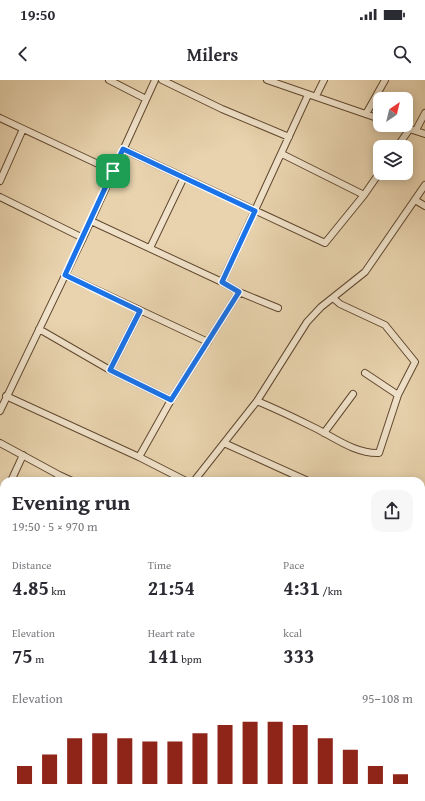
<!DOCTYPE html>
<html lang="en">
<head>
<meta charset="utf-8">
<style>
  body { margin:0; font-family:"Gentium Book Plus",serif; background:#f7f7f7; color:#2b2b33; height:100vh; display:flex; flex-direction:column; font-size:15px; white-space:nowrap }
  * { box-sizing:border-box; margin:0 }
  p { font-size:13px; color:#7c7c81 }
  .icon { flex:none; width:22px; height:22px; fill:none; stroke:currentColor; stroke-width:2; stroke-linecap:round; stroke-linejoin:round }
  .map { position:relative; flex:1; overflow:hidden }
  .sheet { position:absolute; left:0px; top:397px; width:425px; height:324px; display:flex; flex-direction:column; background:#fff; border-radius:12px 12px 0 0; box-shadow:0 2px 10px #0003 }
  .sheet>* { flex:none }
  .needle { width:26px; rotate:35deg }
  .tools { position:absolute; left:373px; top:12px; display:grid; gap:8px }
  .tools a { display:grid; place-items:center; width:40px; height:40px; border-radius:8px; background:#fff; box-shadow:0 2px 10px #0003; font-size:20px }
  .pin { position:absolute; display:grid; place-items:center; width:34px; height:34px; color:#fff; margin:-17px; border-radius:8px; box-shadow:0 2px 6px #0006 }
  .round { display:grid; place-items:center; flex:none; width:42px; height:42px; border-radius:12px; background:#f7f7f7 }
  .head { display:flex; align-items:center; justify-content:space-between; height:68px; padding:0 12px }
  h1 { font-size:22px; font-weight:800; line-height:30px }
  .stats { display:grid; grid-template-columns:repeat(3,1fr); gap:6px; height:68px; padding:4px 12px }
  .stats div { display:grid; align-content:center }
  .stats b { font-size:20px; font-weight:800 }
  .stats small { font-size:11px; font-weight:400 }
  .stats p { font-size:11px }
  .chart { height:112px; padding:8px 12px }
  .chart p { display:flex; justify-content:space-between }
  .chart svg { width:100%; height:72px; margin-top:4px; stroke:#8f2418; stroke-width:6 }
  .status { display:flex; justify-content:space-between; align-items:center; height:28px; padding:0 20px; background:#fff; direction:ltr }
  .status svg { height:11px; fill:currentColor }
  header { display:flex; justify-content:space-between; align-items:center; height:52px; padding:0 12px; background:#fff; font-size:18px; font-weight:800 }
  .map>svg:first-child { display:block }
  .lines { fill:none; stroke-linecap:round; stroke-linejoin:round }
  .taxiway { stroke:#8e765a; stroke-width:14 }
  .street-casing { stroke:#60482f; stroke-width:8 }
  .secondary-casing { stroke:#331905; stroke-width:10 }
  .street { stroke:#f0e2ca; stroke-width:6 }
  .secondary { stroke:#f0e2ca; stroke-width:8 }
  .route-casing { stroke:#fff; stroke-width:8 }
  .route { stroke:#1a73e8; stroke-width:5 }
</style>
</head>
<body>
<div class="status"><b>19:50</b><svg viewBox="0 0 49 12"><path d="M0 12V9h3v3zM5 12V6h3v6zM10 12V3h3v9zM15 12V0h3v12zM26 1h20v11H26zM47 4h2v5h-2z"/></svg></div>
<header><svg class="icon" aria-label="back" viewBox="0 0 24 24"><path d="M15 5l-7 7 7 7"/></svg>Milers<svg class="icon" aria-label="search" viewBox="0 0 24 24"><circle cx="10" cy="10" r="6"/><path d="M15 15l6 6"/></svg></header>
<div class="map">
<svg width="425" height="721" viewBox="0 0 425 721">
  <rect width="100%" height="100%" fill="#e8d3ae"/>
  <filter id="stains"><feTurbulence type="fractalNoise" baseFrequency=".005" numOctaves="4"/><feColorMatrix values="0 0 0 0 .2 0 0 0 0 .09 0 0 0 0 .02 0 0 0 .5 -.17"/></filter>
  <radialGradient id="worn" r=".72"><stop offset=".6" stop-color="#630" stop-opacity="0"/><stop offset="1" stop-color="#630" stop-opacity=".3"/></radialGradient>
  <g class="lines">
    <path class="taxiway" d="M0,676L4,673"/>
    <defs>
      <path id="street" d="M109,0L146,19
        M162,0L222,29L289,57
        M267,0L380,39
        M316,16L324,0
        M366,34L385,0
        M0,38L113,91
        M397,45L425,54
        M416,50L425,33
        M397,67L409,50
        M123,69L325,163L364,115L380,92
        M282,74L364,115
        M0,101L23,49
        M0,117L83,158
        M415,120L425,126
        M91,141L222,202L239,212L278,228
        M150,168L184,97
        M65,195L208,262
        M222,202L308,15
        M39,249L110,290L171,320
        M110,290L140,231
        M365,293L398,315
        M6,316L139,377
        M257,321C276,329 295,338 313,347C334,357 355,374 379,373L398,315L415,282L385,245L340,224L333,218
        M0,331L83,158L155,0
        M324,353L353,314
        M0,363L59,395L56,401
        M224,363L308,401
        M59,395L72,401
        M11,401L23,375
        M186,401L139,377L171,320L239,212
        M194,401L257,321L307,242L321,227L365,192L425,105
        M0,426L4,417
        M421,474L425,487
        M0,482L4,483
        M104,717L107,721
        M171,717L174,721
        M295,717L299,721
        M345,717V721
        M0,718L4,715"/>
      <path id="secondary" d="M0,510H4
        M0,520L4,519
        M421,561L425,560
        M421,568H425"/>
    </defs>
    <use href="#street" class="street-casing"/>
    <use href="#secondary" class="secondary-casing"/>
    <use href="#street" class="street"/>
    <use href="#secondary" class="secondary"/>
  </g>
  <g class="lines">
    <defs>
      <path id="route" d="M123,69L255,131L222,202L239,212L171,320L110,290L140,231L65,195Z"/>
    </defs>
    <use href="#route" class="route-casing"/>
    <use href="#route" class="route"/>
  </g>
  <rect width="100%" height="100%" filter="url(#stains)"/>
  <rect width="100%" height="100%" fill="url(#worn)"/>
</svg>
<div class="tools">
<a><svg class="needle" viewBox="-14 -14 28 28"><path d="M0-13l5 13h-10z" fill="#e53935"/><path d="M0 13l5-13h-10z" fill="#7c7c81"/></svg></a>
<a><svg class="icon" aria-label="layers" viewBox="0 0 24 24"><path d="M12 4l9 5-9 5-9-5zM3 14l9 5 9-5"/></svg></a>
</div>
<div class="pin" style="left:113px;top:91px;background:#1e9e55"><svg class="icon" aria-label="arrive" viewBox="0 0 24 24"><path d="M6 21V4h12l-3 4 3 4H6"/></svg></div>
<section class="sheet">
<div class="head"><div><h1>Evening run</h1><p>19:50 · 5 × 970 m</p></div><a class="round"><svg class="icon" aria-label="share" viewBox="0 0 24 24"><path d="M12 15V3M7 8l5-5 5 5M5 13v7h14v-7"/></svg></a></div>
<div class="stats">
<div><p>Distance</p><b>4.85<small> km</small></b></div>
<div><p>Time</p><b>21:54</b></div>
<div><p>Pace</p><b>4:31<small> /km</small></b></div>
</div>
<div class="stats">
<div><p>Elevation</p><b>75<small> m</small></b></div>
<div><p>Heart rate</p><b>141<small> bpm</small></b></div>
<div><p>kcal</p><b>333</b></div>
</div>
<div class="chart"><p><span>Elevation</span>95–108 m</p>
<svg viewBox="0 0 160 44" preserveAspectRatio="none"><path d="M5 44V33M15 44V26M25 44V16M35 44V13M45 44V16M55 44V18M65 44V18M75 44V13M85 44V8M95 44V6M105 44V6M115 44V8M125 44V16M135 44V23M145 44V33M155 44V38"/></svg>
</div>
</section>
</div>
</body>
</html>
